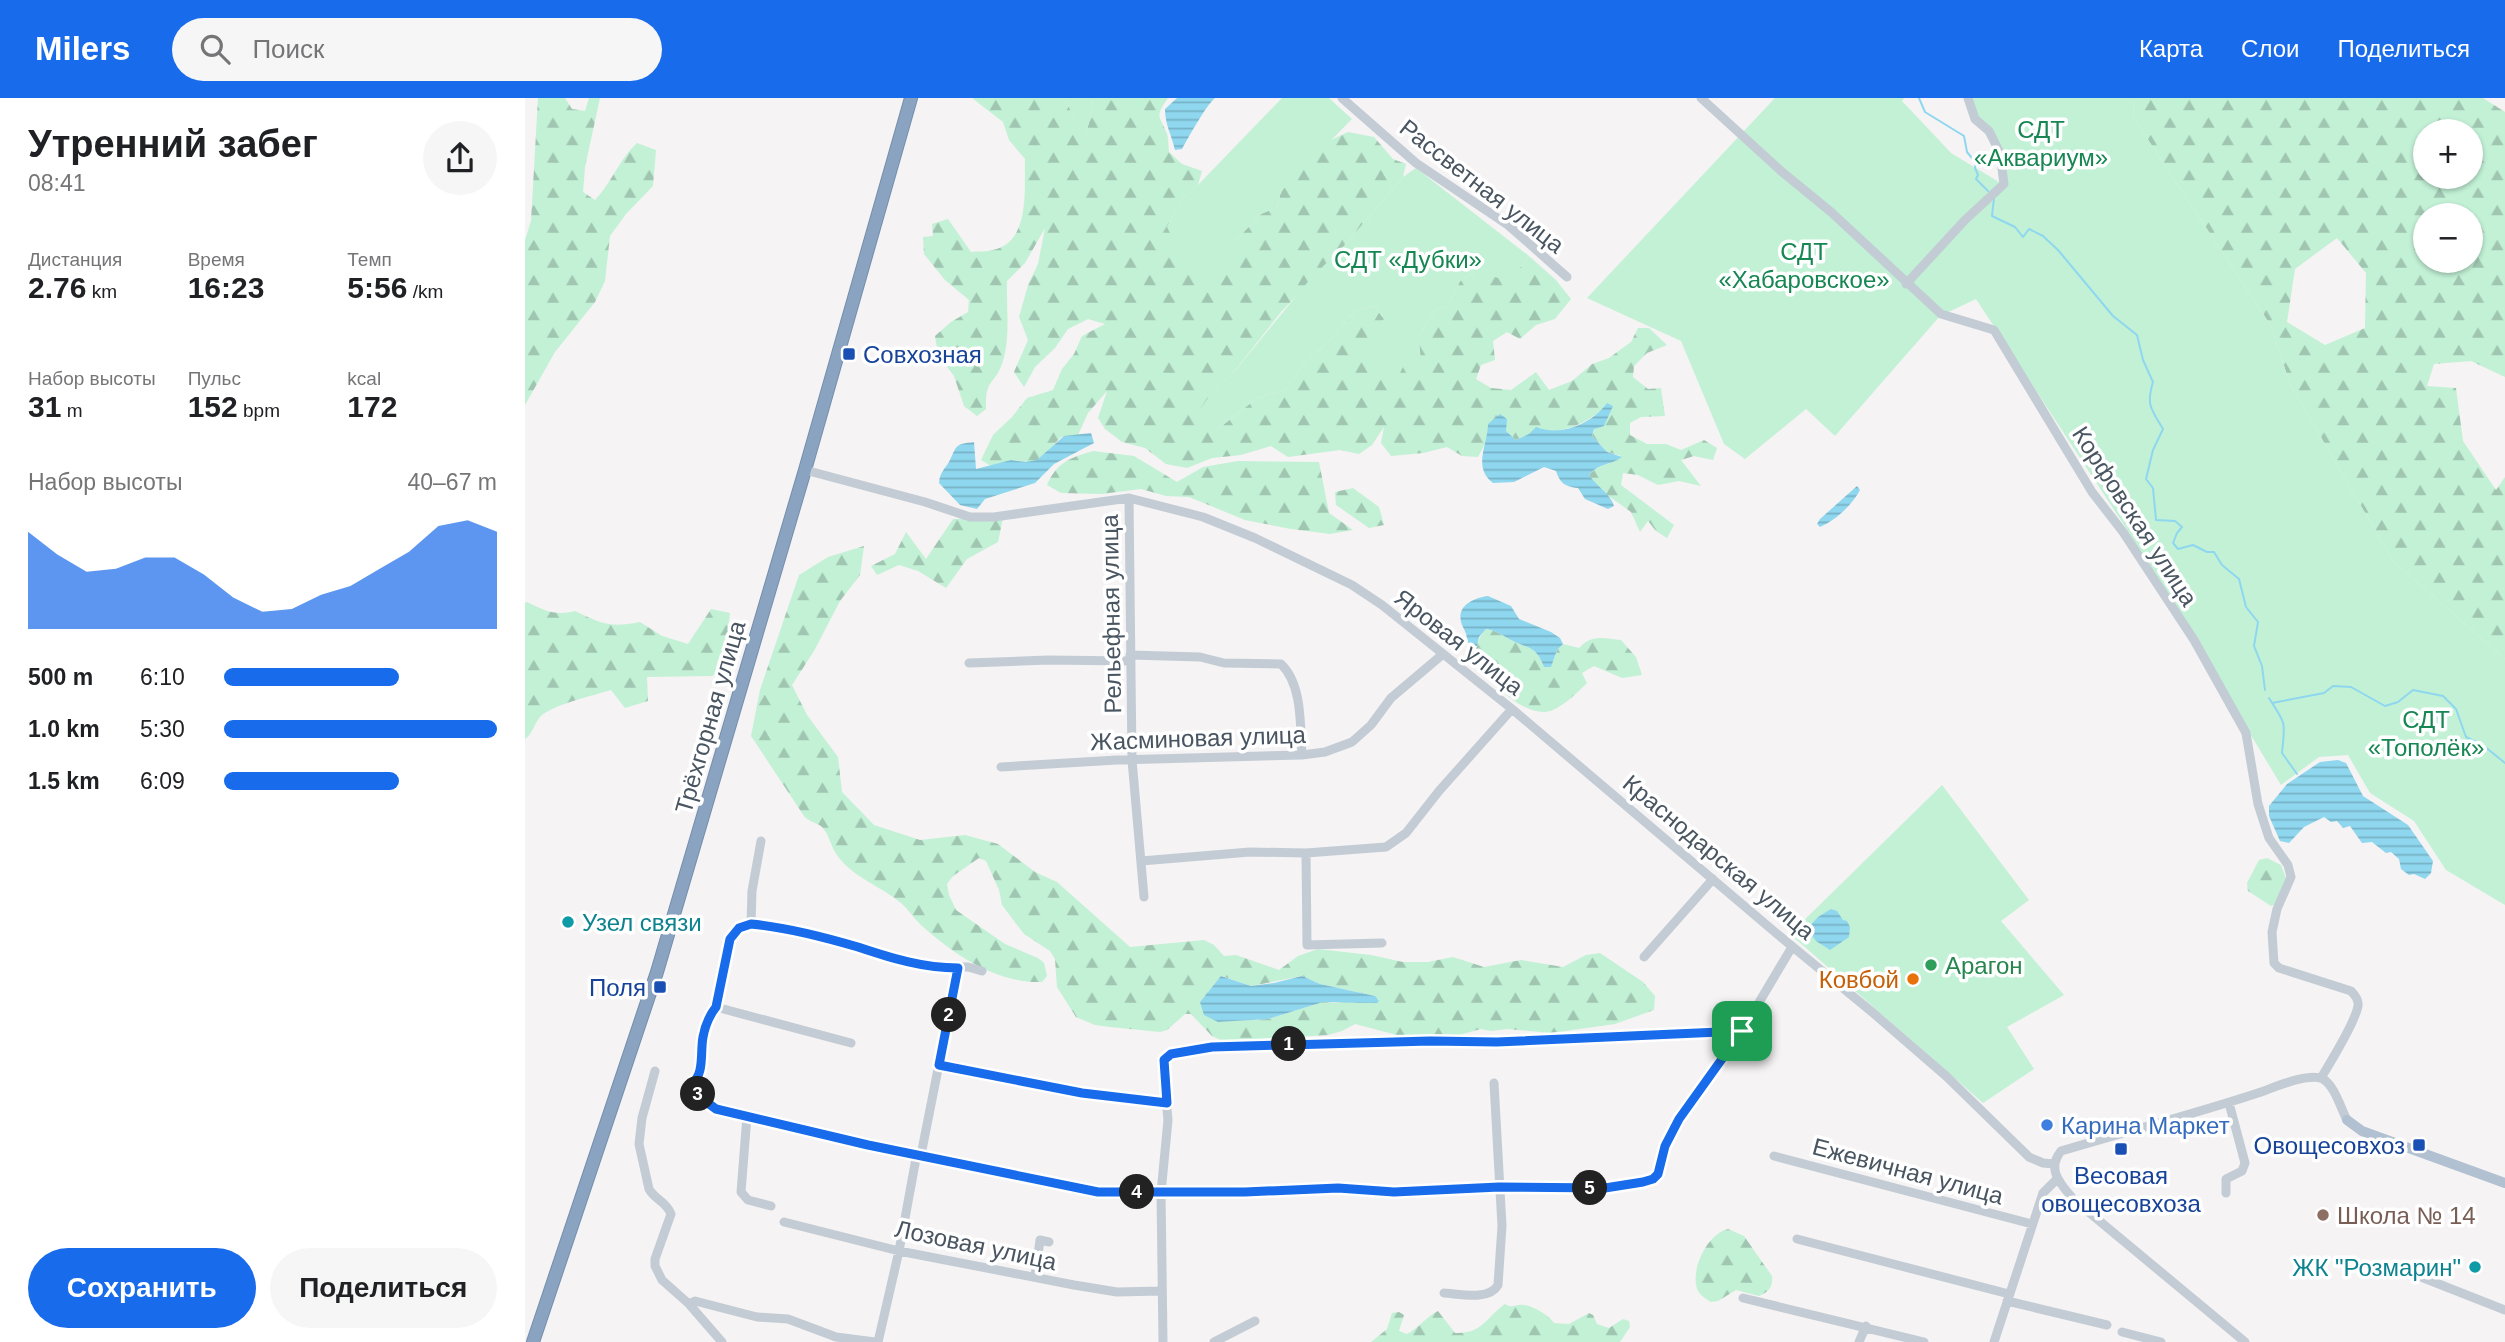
<!DOCTYPE html>
<html lang="ru">
<head>
<meta charset="utf-8">
<style>
  body { margin:0; font-family:Helvetica,sans-serif; background:#f6f6f6; color:#202124; height:100vh; display:flex; flex-direction:column; font-size:26px; white-space:nowrap }
  * { box-sizing:border-box; margin:0 }
  p { font-size:23px; color:#757577 }
  .icon { flex:none; width:38px; height:38px; fill:none; stroke:currentColor; stroke-width:2; stroke-linecap:round; stroke-linejoin:round }
  .map { position:relative; flex:1; overflow:hidden }
  .drawer { display:flex; flex-direction:column; background:#fff; width:525px }
  .drawer>* { flex:none }
  .fabs { position:absolute; left:1888px; top:21px; display:grid; gap:14px }
  .fabs a { display:grid; place-items:center; width:70px; height:70px; border-radius:50%; background:#fff; box-shadow:0 2px 5px #0004; font-size:35px }
  .pin { position:absolute; display:grid; place-items:center; width:60px; height:60px; color:#fff; margin:-30px; border-radius:14px; box-shadow:0 4px 10px #0006 }
  .km { position:absolute; width:35px; height:35px; margin:-18px; border-radius:50%; background:#222; color:#fff; font-size:19px; line-height:35px; text-align:center }
  .round { display:grid; place-items:center; flex:none; width:74px; height:74px; border-radius:37px; background:#f6f6f6 }
  .overview { display:flex; align-items:center; justify-content:space-between; height:119px; padding:0 28px }
  h1 { font-size:38px; font-weight:700; line-height:52px }
  .stats { display:grid; grid-template-columns:repeat(3,1fr); gap:10px; height:119px; padding:7px 28px }
  .stats div { display:grid; align-content:center }
  .stats b { font-size:30px; font-weight:700 }
  .stats small { font-size:19px; font-weight:400 }
  .stats p { font-size:19px }
  .chart { height:196px; padding:14px 28px }
  .chart p { display:flex; justify-content:space-between }
  .chart svg { width:100%; height:126px; margin-top:7px; fill:#186bea; opacity:.7 }
  .cta { display:flex; gap:14px; margin-top:auto; padding:14px 28px }
  .cta a { flex:1; height:80px; border-radius:42px; background:#186bea; color:#fff; font-size:28px; font-weight:700; line-height:80px; text-align:center }
  .cta a+a { background:#f6f6f6; color:#202124 }
  ul { padding:0 28px; list-style:none; font-size:23px }
  li { display:grid; grid-template-columns:112px 84px 1fr; align-items:center; height:52px }
  li i { height:18px; border-radius:9px; background:#186bea }
  header { display:flex; align-items:center; gap:42px; box-sizing:border-box; height:98px; padding:0 35px; background:#186bea; color:#fff }
  header strong { font-size:33px }
  nav { display:flex; gap:38px; margin-inline-start:auto; font-size:24px }
  .search { width:490px; height:63px; background:#f6f6f6; display:flex; align-items:center; gap:18px; box-sizing:border-box; padding:0 24px; border-radius:38px; color:#757577; font-size:26px }
  main { display:flex; flex:1; min-height:0 }
  .map>svg:first-child { display:block }
  .forest { fill:url(#forest-firs); fill-rule:evenodd }
  .garden { fill:#c2f1d6 }
  .water { fill:url(#water-rules) }
  .lines { fill:none; stroke-linecap:round; stroke-linejoin:round }
  .stream { stroke:#8fd7ef; stroke-width:2 }
  .highway-casing { stroke:#758ead; stroke-width:14 }
  .minor { stroke:#c3ccd4; stroke-width:9 }
  .major { stroke:#b2c1d1; stroke-width:10 }
  .highway { stroke:#8aa3c1; stroke-width:12 }
  .route-casing { stroke:#fff; stroke-width:14 }
  .route { stroke:#186bea; stroke-width:9 }
  .transit-dot { fill:#1a4fb4; stroke:#fff; stroke-width:2.5 }
  .culture-dot { fill:#0f9aa8; stroke:#fff; stroke-width:2.5 }
  .leisure-dot { fill:#2e9e5b; stroke:#fff; stroke-width:2.5 }
  .food-dot { fill:#e8710a; stroke:#fff; stroke-width:2.5 }
  .shop-dot { fill:#3f7fe0; stroke:#fff; stroke-width:2.5 }
  .education-dot { fill:#8d6e63; stroke:#fff; stroke-width:2.5 }
  .labels { text-anchor:middle; dominant-baseline:central; stroke-width:7; stroke-linejoin:round; paint-order:stroke }
  .park-label { font-size:24px; fill:#168652; stroke:#fff }
  .street-label { font-size:24px; fill:#495561; stroke:#fff }
  .transit-label { font-size:24px; fill:#164399; stroke:#fff; text-anchor:end }
  .culture-label { font-size:24px; fill:#0d838f; stroke:#fff; text-anchor:start }
  .leisure-label { font-size:24px; fill:#27864d; stroke:#fff; text-anchor:start }
  .food-label { font-size:24px; fill:#c56008; stroke:#fff; text-anchor:end }
  .shop-label { font-size:24px; fill:#366cbe; stroke:#fff; text-anchor:start }
  .education-label { font-size:24px; fill:#785e54; stroke:#fff; text-anchor:start }
</style>
</head>
<body>
<header>
<strong>Milers</strong>
<div class="search"><svg class="icon" aria-label="search" viewBox="0 0 24 24"><circle cx="10" cy="10" r="6"/><path d="M15 15l6 6"/></svg>Поиск</div>
<nav><a>Карта</a><a>Слои</a><a>Поделиться</a></nav>
</header>
<main>
<section class="drawer">
<div class="overview"><div><h1>Утренний забег</h1><p>08:41</p></div><a class="round"><svg class="icon" aria-label="share" viewBox="0 0 24 24"><path d="M12 15V3M7 8l5-5 5 5M5 13v7h14v-7"/></svg></a></div>
<div class="stats">
<div><p>Дистанция</p><b>2.76<small> km</small></b></div>
<div><p>Время</p><b>16:23</b></div>
<div><p>Темп</p><b>5:56<small> /km</small></b></div>
</div>
<div class="stats">
<div><p>Набор высоты</p><b>31<small> m</small></b></div>
<div><p>Пульс</p><b>152<small> bpm</small></b></div>
<div><p>kcal</p><b>172</b></div>
</div>
<div class="chart"><p><span>Набор высоты</span>40–67 m</p>
<svg viewBox="0 0 160 44" preserveAspectRatio="none"><path d="M0 44V10L10 18L20 24L30 23L40 19L50 19L60 25L70 33L80 38L90 37L100 32L110 29L120 23L130 17L140 8L150 6L160 10V44z"/></svg>
</div>
<ul>
<li><b>500 m</b>6:10<i style="width:64%"></i></li>
<li><b>1.0 km</b>5:30<i style="width:100%"></i></li>
<li><b>1.5 km</b>6:09<i style="width:64%"></i></li>
</ul>
<div class="cta"><a>Сохранить</a><a>Поделиться</a></div>
</section>
<div class="map">
<svg width="1980" height="1244" viewBox="0 0 1980 1244">
  <defs>
    <pattern id="forest-firs" width="22" height="20" patternUnits="userSpaceOnUse" patternTransform="scale(1.75)"><rect width="22" height="20" fill="#c2f1d6"/><path d="M5 1l3.5 6h-7zM16 11l3.5 6h-7z" fill="#a0c6b1"/></pattern>
    <pattern id="water-rules" width="6" height="5" patternUnits="userSpaceOnUse" patternTransform="scale(1.75)"><rect width="6" height="5" fill="#8fd7ef"/><path d="M0 2.5h6" fill="none" stroke="#77b1c5"/></pattern>
  </defs>
  <rect width="100%" height="100%" fill="#f5f3f3"/>
  <path class="forest" d="M13,0H40L47,11L60,13L64,0H75L60,69L58,94L70,102C88,83 93,63 112,45L131,52L128,88L101,116L85,138L80,183L70,204L30,254L0,307V142L6,123Z
    M447,0H540L559,42L565,21L567,0H643C628,21 636,18 642,36C644,42 643,49 644,54L657,66L677,73L673,87L657,101L642,129L711,142L736,116L752,109L756,93L772,76L806,42L823,34L849,39L868,61L881,66L878,79L820,147L756,214L704,280L689,291L693,331L732,300L761,291L779,266L808,239L830,213L849,208L859,221L894,238L910,212L923,208L935,183L951,174L993,172L1004,158L1031,182L1046,201L1030,221L1011,227L995,241L982,234L968,243L970,262L956,267L951,281L966,290L986,292L1011,274L1024,292L1047,283L1067,266L1084,260L1106,244L1113,230H1124L1142,247L1122,255L1109,268L1108,279L1123,291L1136,290L1140,318L1116,319L1105,325V337L1122,346H1141L1156,352L1179,342L1192,350L1188,362L1169,358L1156,362L1176,388L1154,383L1133,387L1113,377L1098,375L1096,387L1149,427L1142,440L1131,433L1123,423L1115,434L1106,414L1071,389L1064,377C1073,366 1086,368 1096,358L1082,354L1067,338L1076,313C1064,321 1054,328 1040,331C1023,336 1008,334 991,342L981,333L963,340L953,359L937,358L922,349L898,355L866,358L856,345L859,329L847,347L834,356L815,352L763,359L746,348L716,357L687,360L662,370L641,366L620,350L597,344L580,331L573,320L582,293L563,315L553,337L536,339L511,365L486,362L466,368L456,362L468,337L487,319L502,300L528,292L537,271L549,256L557,238L580,226L563,221L543,231L530,250L510,269L499,289L489,274L503,242L494,219L503,187L513,166L520,130L500,165L482,183C481,209 486,240 477,266C469,288 460,280 461,311L452,318L439,308L429,278L413,257L410,238L426,224L443,214L444,202L420,182L399,156L398,139L408,138L407,126L423,121L446,154C453,153 461,154 468,152C506,144 499,90 500,61L484,42L478,24Z
    M1609,0H1958L1980,14V279L1946,263L1909,266L1902,288L1931,290L1938,343L1971,392L1980,379V561L1868,463L1765,286L1746,228L1608,19ZM1900,33H1946V79H1900ZM1900,117H1946V163H1900ZM1812,140L1841,175L1840,230L1800,247L1762,224L1770,171Z
    M568,353L609,358L652,384L678,369L713,363L794,364L804,415L828,432L805,436L766,431L720,422L664,399L641,398L616,391L576,396L536,395L522,387C532,364 545,360 568,353Z
    M828,390L854,409L859,427L844,430L811,407L810,394Z
    M478,420L473,444L442,461L421,490L393,473L374,467L352,477L346,468L370,456L381,434L401,461L428,421Z
    M339,448L335,477L315,503L289,553L267,587L282,617L313,659L317,694L349,727L395,742L440,737L473,746L510,774L532,784L605,849L679,842L689,847L699,858L711,857L754,872L773,858L793,851L846,857L878,864H903L928,859L959,869L996,862L1038,869L1061,857L1075,855L1118,884L1130,898L1129,912L1090,926L1026,935L982,931L966,933L956,931L934,937L876,938L830,926L817,933L803,937L698,943L687,938L666,916H660L642,932L635,934L585,929L570,927L551,919L532,889L530,861L525,853L499,836L477,807L474,792L461,763L454,760L428,778L422,786L424,797L431,812L480,846L513,860L519,865L522,878L517,884C472,886 426,855 394,825C388,819 383,811 376,805C356,788 328,780 312,757C306,749 304,736 297,729C291,724 284,724 279,718L226,638L235,592L274,477L303,459ZM697,878L726,888L777,878L795,886L850,898L811,905L798,904L743,921L693,924L675,904Z
    M2,504C20,513 31,518 50,513C77,526 85,530 115,524L137,538L163,546L186,511L205,515L201,546L207,567L187,578L122,579L123,603L100,610L86,592C70,597 27,607 16,618C9,625 8,636 0,641V505Z
    M961,531C972,533 977,537 986,542C1004,551 1011,548 1019,569L1026,568L1032,552L1038,546L1054,550C1066,536 1080,540 1096,542L1111,559L1117,577L1097,580L1069,568L1057,575L1062,585C1052,595 1034,613 1020,614C995,615 967,584 951,568C950,554 951,542 961,531Z
    M1742,760L1756,767L1761,780L1751,806L1746,808L1723,793L1722,785L1734,762Z
    M1203,1131L1219,1138L1247,1178C1248,1189 1244,1194 1234,1198L1211,1192L1193,1203L1186,1204C1181,1201 1176,1198 1173,1193C1164,1173 1182,1136 1203,1131Z
    M980,1206C988,1211 990,1206 998,1207C1007,1207 1025,1218 1029,1225L1044,1226L1064,1215L1068,1217L1072,1226L1084,1230L1098,1221L1104,1223L1105,1229L1095,1244H846L862,1231L867,1215L874,1214L879,1217L874,1233L882,1236C894,1230 903,1217 913,1213L930,1235C958,1236 960,1220 980,1206Z"/>
  <path class="garden" d="M540,0H567L565,21L559,43Z
    M757,0H804L827,21L756,93L752,109L736,116L711,142L712,155L699,173L676,172L653,152L642,129L657,101L673,87Z
    M1250,0H1379L1377,3L1426,55L1474,84L1472,51L1446,16L1441,0H1609L1608,19L1746,228L1765,286L1868,463L1980,561V807L1921,772L1889,723L1845,695L1823,657L1794,659L1756,687L1601,430L1451,201L1415,218L1310,338L1281,311L1220,361L1199,346L1156,243L1062,200Z
    M891,70L1004,158L993,172L977,181L951,174L935,183L923,208L910,212L894,238L896,265L881,263L875,275L863,281L852,266L843,239L859,221L849,208L830,213L808,239L779,266L761,291L732,300L693,331L678,334L672,316L689,291L704,280L786,180L820,147L878,79Z
    M1417,687L1504,802L1476,823L1539,897L1482,929L1509,971L1458,1005L1265,836Z"/>
  <path class="water" d="M652,0H690C682,6 663,40 657,51L650,52C647,38 640,27 640,11Z
    M1082,305L1088,308L1079,328L1069,331L1067,338L1082,354L1097,359C1086,367 1072,366 1064,377C1071,388 1086,396 1089,408L1083,411L1060,401L1053,390C1040,389 1035,385 1031,373L1019,369L989,384L968,385C947,369 963,347 963,326L975,316L982,321L981,333L991,342L1004,336L1011,329C1035,339 1067,326 1082,305Z
    M566,335L569,345L529,366L510,385L460,401L452,411L435,407L414,385C415,374 419,372 424,364C432,348 429,346 449,344L451,371L486,362L501,364L512,362L539,338Z
    M1332,388L1335,392C1327,407 1311,422 1295,429L1292,426L1295,421Z
    M963,498L986,508L994,521L1026,534L1035,540L1038,546L1032,552L1026,569H1019C1011,548 1004,551 986,542C977,537 972,533 961,531L954,539L952,548H946L942,543C942,535 940,534 937,527C930,508 948,500 963,498Z
    M1813,662L1821,665L1838,698L1883,727L1908,763L1906,775L1900,781L1889,776L1884,777L1876,771L1874,761L1866,754L1861,755L1847,744L1837,745L1825,728L1818,730L1812,723L1806,724L1799,719L1779,729L1764,745L1755,743L1744,718V708L1762,686L1795,664Z
    M1306,811L1312,813L1318,822L1322,823L1325,829L1324,839L1305,852L1291,843L1282,831L1293,819Z
    M696,878L726,888L749,885L777,878L795,886L850,898L854,903L852,905L798,904L743,921L693,924L679,917L675,904Z"/>
  <g class="lines">
    <path class="stream" d="M1394,0L1400,14L1439,38L1442,54L1451,65L1450,70L1453,77L1451,81L1463,93
      M1469,100L1467,118L1490,129L1498,139L1504,131L1518,138L1533,152L1588,218L1612,237L1618,262L1628,284C1621,307 1626,311 1638,331L1628,352L1621,381L1628,390L1631,422L1650,423L1657,429L1652,435L1648,445L1653,451L1668,447L1682,454H1689L1697,467L1714,481L1721,509L1733,524L1729,548L1737,568L1740,592
      M1744,600C1762,628 1760,623 1757,655L1772,676
      M1747,605L1799,595L1808,588L1826,589L1860,608L1873,604L1888,592L1918,598L1931,611L1941,639L1959,648L1980,665"/>
    <defs>
      <path id="highway" d="M8,1244L132,874L280,372L386,0"/>
    </defs>
    <use href="#highway" class="highway-casing"/>
    <path class="minor" d="M817,0L891,65L983,127L1042,179
      M1176,0L1256,73L1306,114L1416,216L1469,232L1567,394L1598,434L1669,542L1721,635L1733,706L1744,740L1763,767L1766,779L1752,811L1747,834L1749,865L1754,870L1826,893C1830,897 1834,902 1833,908C1830,925 1805,965 1796,980
      M1381,186L1440,122L1479,86L1475,55L1464,33L1450,21L1443,0
      M280,372L400,404L445,419H469L604,400L678,419L730,440L827,487L857,507L987,611L1257,840L1347,914L1421,978L1504,1059L1518,1065L1529,1066
      M604,400L607,662L619,799
      M605,557L675,559L699,565L756,566C778,587 775,629 777,657
      M444,565L523,562L605,563
      M476,669L592,662L777,657L800,654L827,644L846,627L866,600L918,556
      M781,755L782,847L857,845
      M616,763L725,754L781,755L861,749L881,735L914,693L987,611
      M226,826L227,793L236,743
      M1119,859L1188,781
      M457,873L443,869H408L368,861L330,848L232,826H221L209,834L205,841L191,909C184,918 180,928 178,939C175,954 181,977 166,986L176,1000L191,1011L343,1047L574,1094H720L813,1090L869,1094L974,1089H1091L1128,1081L1133,1077L1140,1048L1154,1021L1217,933L1267,849
      M191,909L326,945
      M414,967L557,995L642,1005
      M130,973L117,1020L114,1046L124,1091C130,1102 141,1103 146,1116L130,1161V1168L137,1182L164,1206L197,1244
      M222,1018L216,1094L223,1102L246,1108
      M396,1057L433,870
      M1249,1058L1507,1126
      M1701,1095V1081L1717,1073L1720,1065L1704,1005
      M259,1124L374,1153L549,1187L592,1194L636,1193
      M1272,1141L1484,1196
      M510,1178L515,1142L524,1144
      M1896,1179L1980,1212
      M919,1195C935,1196 964,1203 973,1187L977,1128L969,985
      M1218,1200L1399,1244
      M1482,1203L1582,1227
      M164,1206L170,1203L232,1219L263,1221L311,1239L350,1244
      M1597,1234L1636,1244
      M353,1244L374,1153L392,1055
      M638,1244L636,1095L643,1022L638,969L642,958L687,949L822,945L972,944L1217,933
      M689,1244L730,1223
      M1334,1244L1341,1228
      M1469,1244L1518,1095L1532,1081
      M1720,1244L1548,1101C1536,1086 1521,1072 1536,1053C1603,1033 1670,1016 1736,994C1750,989 1784,974 1798,981C1810,988 1816,1011 1822,1022"/>
    <path class="major" d="M1822,1022L1837,1033L1980,1085"/>
    <use href="#highway" class="highway"/>
  </g>
  <g class="lines">
    <defs>
      <path id="route" d="M226,826C261,829 299,839 333,849C366,860 398,870 433,870L414,967L557,995L642,1005L639,962L646,956L687,949L905,943L972,944L1217,933L1154,1021L1140,1048L1133,1076L1128,1081L1118,1084L1080,1090L974,1089L869,1094L813,1090L720,1094H573L343,1047L191,1011L176,1000L166,986C180,977 175,954 178,939C180,928 184,918 191,909L205,841L214,830Z"/>
    </defs>
    <use href="#route" class="route-casing"/>
    <use href="#route" class="route"/>
  </g>
  <g class="transit-dot">
    <rect x="317" y="249" width="14" height="14" rx="3.5"/>
    <rect x="128" y="882" width="14" height="14" rx="3.5"/>
    <rect x="1887" y="1040" width="14" height="14" rx="3.5"/>
    <rect x="1589" y="1044" width="14" height="14" rx="3.5"/>
  </g>
  <g class="culture-dot">
    <circle cx="43" cy="824" r="7"/>
    <circle cx="1950" cy="1169" r="7"/>
  </g>
  <circle class="leisure-dot" cx="1406" cy="867" r="7"/>
  <circle class="food-dot" cx="1388" cy="881" r="7"/>
  <circle class="shop-dot" cx="1522" cy="1027" r="7"/>
  <circle class="education-dot" cx="1798" cy="1117" r="7"/>
  <g class="labels">
    <g class="park-label">
      <text x="1516" y="31">СДТ<tspan x="1516" dy="28">«Аквариум»</tspan></text>
      <text x="1279" y="153">СДТ<tspan x="1279" dy="28">«Хабаровское»</tspan></text>
      <text x="883" y="161">СДТ «Дубки»</text>
      <text x="1901" y="621">СДТ<tspan x="1901" dy="28">«Тополёк»</tspan></text>
    </g>
    <g class="street-label">
      <text transform="translate(957 88) rotate(38)">Рассветная улица</text>
      <text transform="translate(1610 418) rotate(57)">Корфовская улица</text>
      <text transform="translate(586 516) rotate(-91)">Рельефная улица</text>
      <text transform="translate(934 544) rotate(38)">Яровая улица</text>
      <text transform="translate(185 619) rotate(-74)">Трёхгорная улица</text>
      <text transform="translate(673 640) rotate(-2)">Жасминовая улица</text>
      <text transform="translate(1194 759) rotate(40)">Краснодарская улица</text>
      <text transform="translate(1383 1073) rotate(15)">Ежевичная улица</text>
      <text transform="translate(451 1147) rotate(12)">Лозовая улица</text>
    </g>
    <g class="transit-label">
      <text x="338" y="256" text-anchor="start">Совхозная</text>
      <text x="121" y="889">Поля</text>
      <text x="1880" y="1047">Овощесовхоз</text>
      <text x="1596" y="1077" text-anchor="middle">Весовая<tspan x="1596" dy="28">овощесовхоза</tspan></text>
    </g>
    <g class="culture-label">
      <text x="57" y="824">Узел связи</text>
      <text x="1936" y="1169" text-anchor="end">ЖК "Розмарин"</text>
    </g>
    <g class="leisure-label">
      <text x="1420" y="867">Арагон</text>
    </g>
    <g class="food-label">
      <text x="1374" y="881">Ковбой</text>
    </g>
    <g class="shop-label">
      <text x="1536" y="1027">Карина Маркет</text>
    </g>
    <g class="education-label">
      <text x="1812" y="1117">Школа № 14</text>
    </g>
  </g>
</svg>
<div class="fabs">
<a>+</a>
<a>−</a>
</div>
<div class="pin" style="left:1217px;top:933px;background:#1e9e55"><svg class="icon" aria-label="arrive" viewBox="0 0 24 24"><path d="M6 21V4h12l-3 4 3 4H6"/></svg></div>
<b class="km" style="left:764px;top:946px">1</b>
<b class="km" style="left:424px;top:917px">2</b>
<b class="km" style="left:173px;top:996px">3</b>
<b class="km" style="left:612px;top:1094px">4</b>
<b class="km" style="left:1065px;top:1090px">5</b>
</div>
</main>
</body>
</html>
